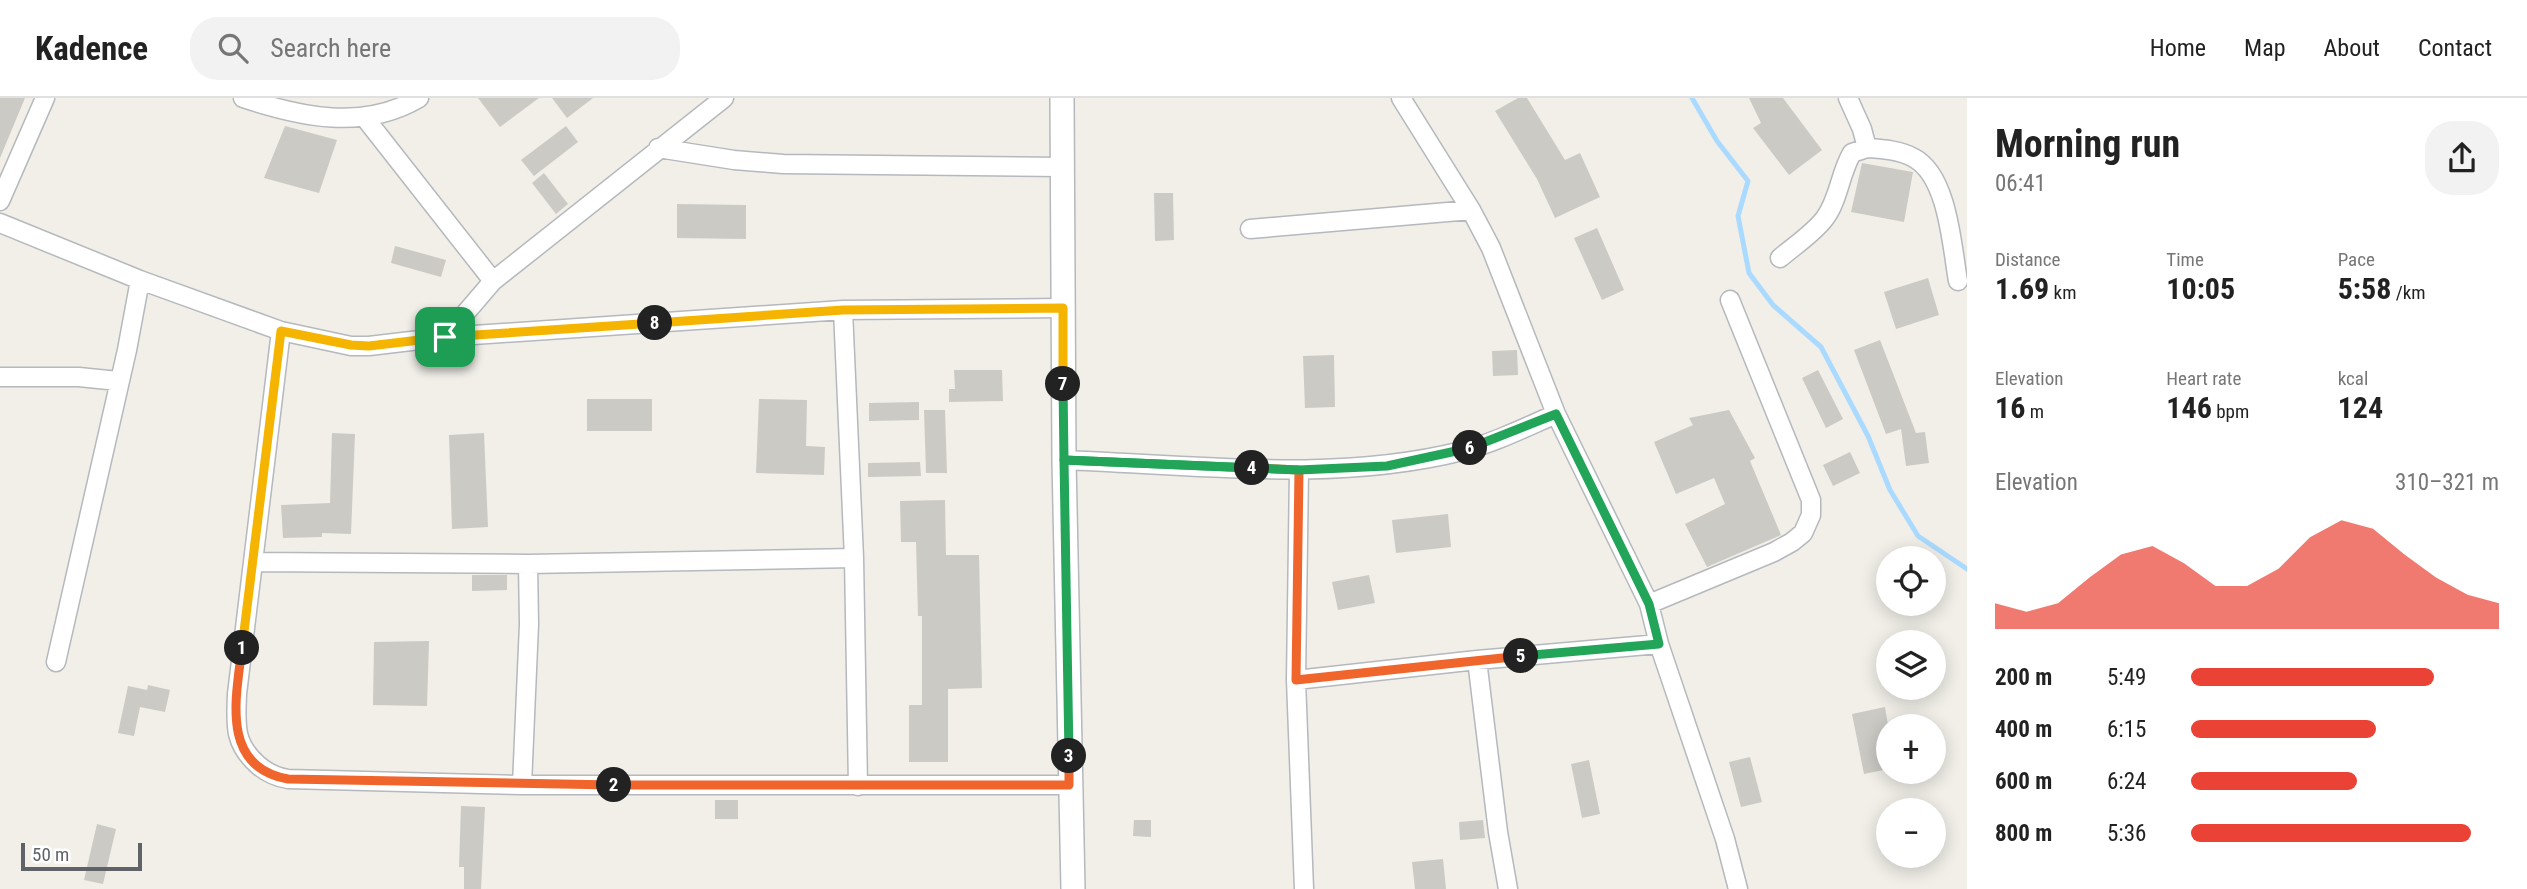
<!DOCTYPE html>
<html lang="en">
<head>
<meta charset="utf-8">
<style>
  body { margin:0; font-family:"Roboto Condensed",sans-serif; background:#f2f2f2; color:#222; height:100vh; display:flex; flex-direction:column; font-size:26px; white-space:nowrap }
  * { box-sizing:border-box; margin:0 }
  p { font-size:23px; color:#767676 }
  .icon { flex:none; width:38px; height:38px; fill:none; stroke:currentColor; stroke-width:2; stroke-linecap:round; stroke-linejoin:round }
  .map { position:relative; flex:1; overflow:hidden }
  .sheet { display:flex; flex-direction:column; background:#fff; width:560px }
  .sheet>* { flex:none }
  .tools { position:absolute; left:1876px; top:448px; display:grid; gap:14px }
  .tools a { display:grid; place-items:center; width:70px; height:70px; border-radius:50%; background:#fff; box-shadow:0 4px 18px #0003; font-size:35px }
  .scale { position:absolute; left:21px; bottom:18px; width:121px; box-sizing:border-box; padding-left:7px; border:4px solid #5f6368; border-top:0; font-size:19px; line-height:24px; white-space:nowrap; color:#5f6368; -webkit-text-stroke:5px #fff; paint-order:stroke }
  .pin { position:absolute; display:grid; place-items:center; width:60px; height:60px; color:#fff; margin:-30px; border-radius:14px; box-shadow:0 4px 10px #0006 }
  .km { position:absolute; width:35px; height:35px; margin:-18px; border-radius:50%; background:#222; color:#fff; font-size:19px; line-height:35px; text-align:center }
  .round { display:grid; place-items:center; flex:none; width:74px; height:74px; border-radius:28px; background:#f2f2f2 }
  .summary { display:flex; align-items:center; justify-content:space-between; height:119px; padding:0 28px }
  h1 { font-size:38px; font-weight:700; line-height:52px }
  .stats { display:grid; grid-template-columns:repeat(3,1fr); gap:10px; height:119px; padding:7px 28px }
  .stats div { display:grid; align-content:center }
  .stats b { font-size:30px; font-weight:700 }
  .stats small { font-size:19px; font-weight:400 }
  .stats p { font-size:19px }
  .chart { height:196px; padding:14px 28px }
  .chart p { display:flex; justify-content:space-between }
  .chart svg { width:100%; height:126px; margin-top:7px; fill:#ea4335; opacity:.7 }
  ul { padding:0 28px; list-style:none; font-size:23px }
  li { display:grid; grid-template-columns:112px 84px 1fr; align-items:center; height:52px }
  li i { height:18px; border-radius:9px; background:#ea4335 }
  header { display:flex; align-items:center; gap:42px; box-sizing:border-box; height:98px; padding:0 35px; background:#fff; border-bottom:2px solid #e0e0e0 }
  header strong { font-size:33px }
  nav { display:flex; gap:38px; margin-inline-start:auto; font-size:24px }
  .search { width:490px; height:63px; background:#f2f2f2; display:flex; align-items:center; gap:18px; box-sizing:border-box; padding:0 24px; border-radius:28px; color:#767676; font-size:26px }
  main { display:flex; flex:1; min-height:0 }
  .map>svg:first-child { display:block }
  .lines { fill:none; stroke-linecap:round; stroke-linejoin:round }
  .stream { stroke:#aadaff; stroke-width:5 }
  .building { fill:#cccac5 }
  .minor-casing { stroke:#b5b8bc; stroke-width:21 }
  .tertiary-casing { stroke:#b5b8bc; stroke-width:26 }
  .minor { stroke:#fff; stroke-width:18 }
  .tertiary { stroke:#fff; stroke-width:23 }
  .split-1-casing { stroke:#fff; stroke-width:14 }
  .split-2-casing { stroke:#fff; stroke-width:14 }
  .split-3-casing { stroke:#fff; stroke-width:14 }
  .split-4-casing { stroke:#fff; stroke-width:14 }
  .split-5-casing { stroke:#fff; stroke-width:14 }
  .split-6-casing { stroke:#fff; stroke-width:14 }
  .split-7-casing { stroke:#fff; stroke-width:14 }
  .split-8-casing { stroke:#fff; stroke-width:14 }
  .split-9-casing { stroke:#fff; stroke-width:14 }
  .split-1 { stroke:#f5b400; stroke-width:9 }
  .split-2 { stroke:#f0652b; stroke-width:9 }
  .split-3 { stroke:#f0652b; stroke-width:9 }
  .split-4 { stroke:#22a559; stroke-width:9 }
  .split-5 { stroke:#f0652b; stroke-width:9 }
  .split-6 { stroke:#22a559; stroke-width:9 }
  .split-7 { stroke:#22a559; stroke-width:9 }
  .split-8 { stroke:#f5b400; stroke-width:9 }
  .split-9 { stroke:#f5b400; stroke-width:9 }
</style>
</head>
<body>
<header>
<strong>Kadence</strong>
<div class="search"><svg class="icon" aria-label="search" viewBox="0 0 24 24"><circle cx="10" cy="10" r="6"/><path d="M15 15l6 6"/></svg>Search here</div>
<nav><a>Home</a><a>Map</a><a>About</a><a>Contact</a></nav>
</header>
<main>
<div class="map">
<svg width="1967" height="791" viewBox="0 0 1967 791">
  <rect width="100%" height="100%" fill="#f1efe8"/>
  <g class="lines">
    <path class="stream" d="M1692,0L1717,43L1748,83L1738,118L1749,175L1773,207L1821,249L1868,338L1890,392L1918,438L1967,471"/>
  </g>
  <path class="building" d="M0,0H25L0,60Z
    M478,0H539L500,29Z
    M552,0H593L567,20Z
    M1518,0H1527L1565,62L1580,55L1600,99L1555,120L1537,81L1495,13Z
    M1749,0H1783L1822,52L1789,77L1753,30L1761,25Z
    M285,28L337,42L319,95L264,80Z
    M566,28L578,44L534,78L521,62Z
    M1862,65L1913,74L1904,124L1851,114Z
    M544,75L568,106L556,116L532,85Z
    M1154,95H1173L1174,142L1155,143Z
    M677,106L746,107V141L677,140Z
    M1597,130L1624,192L1602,202L1574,140Z
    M395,148L446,162L441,179L391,165Z
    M1928,180L1939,217L1896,231L1884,194Z
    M1880,242L1916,335L1925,334L1929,365L1906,368L1901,331L1886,336L1854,252Z
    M1517,252L1518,277L1493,278L1492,253Z
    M1334,257L1335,309L1305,310L1303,258Z
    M954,272H1002L1003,303L949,304V291H955Z
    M1818,272L1843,321L1826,330L1802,280Z
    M587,301H652V333H587Z
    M759,301L807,302L806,348L825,349L824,377L756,375Z
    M919,304V322L869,323V305Z
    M924,312H945L947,375H926Z
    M1729,312L1755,360L1750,363L1781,437L1707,469L1685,426L1725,406L1714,380L1676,396L1654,344L1693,327L1689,320Z
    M332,335L355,336L351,436L322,435V439L283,440L281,407L330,405Z
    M484,335L488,429L452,431L449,337Z
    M1850,354L1860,375L1833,388L1823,367Z
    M920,364L921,378L868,379V365Z
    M945,402L946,457H979L982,590L948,591V664H909V607H922V518H918L916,444H901L900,403Z
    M1448,416L1451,449L1396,455L1392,422Z
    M472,477H507V492L472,493Z
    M1369,477L1375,505L1338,512L1332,484Z
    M429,543L427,608L373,607L374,544Z
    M148,587L170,592L165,614L140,609L134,638L118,635L128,588L147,592Z
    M1885,609L1888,627V671L1864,676L1852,616Z
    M1750,659L1762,704L1741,709L1729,664Z
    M1589,662L1600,716L1582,720L1571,666Z
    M715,702H738V721H715Z
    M461,708L485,709L481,791H464V769H459Z
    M1134,722H1151V739L1133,738Z
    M1483,722L1485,740L1460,742L1459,724Z
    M97,726L116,731L103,786L84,782Z
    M1443,761L1446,791H1415L1412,764Z"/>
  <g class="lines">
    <defs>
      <path id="minor" d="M243,0C301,19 363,33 419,0
        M1401,0L1471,112L1491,150L1556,316L1649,506L1659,546L1725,741L1738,791
        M1848,0L1862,31L1867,50C1882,51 1900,52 1914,60C1948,78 1952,149 1958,183
        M365,20L493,183
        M658,50L734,62L783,66L1061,69
        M0,103L45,0
        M0,125L140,182L281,233L351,248H369L445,239L843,212L1063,210
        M1250,131L1471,112
        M1780,160C1794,148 1814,135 1825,120C1839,101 1840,75 1852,55L1867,50
        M843,212L854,460L858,688
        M281,233L237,596C236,626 233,645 258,667C267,675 276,679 288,681L522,687H1069
        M445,239L493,183L724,0
        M0,279H79L118,283
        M1064,362C1194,367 1335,385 1462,353C1494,345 1526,329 1556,316
        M1299,372L1296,582L1304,791
        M253,464L528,466L854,460
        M1649,506L1774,454L1792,444L1803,435L1811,417V402L1730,202
        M1477,562L1498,734L1508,791
        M56,564L127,252L140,182
        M1296,582L1477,562L1659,546
        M522,687L529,526L528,466"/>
      <path id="tertiary" d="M1062,0L1064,362L1073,791"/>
    </defs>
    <use href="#minor" class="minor-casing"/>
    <use href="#tertiary" class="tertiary-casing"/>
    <use href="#minor" class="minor"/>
    <use href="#tertiary" class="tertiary"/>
  </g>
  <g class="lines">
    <defs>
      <path id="split-1" d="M242,550L281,233L351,247L369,248L445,239"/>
      <path id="split-2" d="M242,550C236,599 220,669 288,681L614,687"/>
      <path id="split-3" d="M614,687H1069V658"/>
      <path id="split-4" d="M1069,658L1064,362L1252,370"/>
      <path id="split-5" d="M1252,370L1299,372L1296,582L1521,558"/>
      <path id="split-6" d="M1470,350L1556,316L1649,506L1659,546L1521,558"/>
      <path id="split-7" d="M1063,286L1064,362L1299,372L1387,368L1470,350"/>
      <path id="split-8" d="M655,225L843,212L1063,210V286"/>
      <path id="split-9" d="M445,239L655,225"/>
    </defs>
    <use href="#split-1" class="split-1-casing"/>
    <use href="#split-2" class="split-2-casing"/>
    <use href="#split-3" class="split-3-casing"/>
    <use href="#split-4" class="split-4-casing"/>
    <use href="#split-5" class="split-5-casing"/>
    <use href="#split-6" class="split-6-casing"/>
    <use href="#split-7" class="split-7-casing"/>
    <use href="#split-8" class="split-8-casing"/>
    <use href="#split-9" class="split-9-casing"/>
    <use href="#split-1" class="split-1"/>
    <use href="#split-2" class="split-2"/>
    <use href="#split-3" class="split-3"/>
    <use href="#split-4" class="split-4"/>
    <use href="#split-5" class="split-5"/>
    <use href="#split-6" class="split-6"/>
    <use href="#split-7" class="split-7"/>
    <use href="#split-8" class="split-8"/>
    <use href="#split-9" class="split-9"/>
  </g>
</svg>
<div class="tools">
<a><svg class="icon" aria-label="locate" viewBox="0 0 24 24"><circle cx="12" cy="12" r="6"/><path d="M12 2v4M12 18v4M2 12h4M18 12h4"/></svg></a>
<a><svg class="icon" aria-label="layers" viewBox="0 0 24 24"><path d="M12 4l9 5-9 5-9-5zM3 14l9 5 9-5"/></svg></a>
<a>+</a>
<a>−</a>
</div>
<div class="scale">50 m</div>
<div class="pin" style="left:445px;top:239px;background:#1e9e55"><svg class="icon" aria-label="arrive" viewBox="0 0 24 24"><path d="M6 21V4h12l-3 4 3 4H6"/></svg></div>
<b class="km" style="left:242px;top:550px">1</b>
<b class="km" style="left:614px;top:687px">2</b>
<b class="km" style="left:1069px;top:658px">3</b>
<b class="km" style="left:1252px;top:370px">4</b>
<b class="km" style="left:1521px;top:558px">5</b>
<b class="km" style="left:1470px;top:350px">6</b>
<b class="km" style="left:1063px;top:286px">7</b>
<b class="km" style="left:655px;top:225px">8</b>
</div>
<section class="sheet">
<div class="summary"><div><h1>Morning run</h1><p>06:41</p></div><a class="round"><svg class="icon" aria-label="share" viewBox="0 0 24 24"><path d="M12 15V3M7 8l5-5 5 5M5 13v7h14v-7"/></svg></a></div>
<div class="stats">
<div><p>Distance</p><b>1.69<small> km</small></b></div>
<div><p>Time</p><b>10:05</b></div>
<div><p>Pace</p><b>5:58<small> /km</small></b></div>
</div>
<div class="stats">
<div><p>Elevation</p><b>16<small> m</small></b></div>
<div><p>Heart rate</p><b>146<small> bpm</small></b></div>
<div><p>kcal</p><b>124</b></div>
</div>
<div class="chart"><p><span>Elevation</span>310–321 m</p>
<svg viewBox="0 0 160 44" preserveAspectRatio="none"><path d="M0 44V35L10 38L20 35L30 26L40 18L50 15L60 21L70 29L80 29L90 23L100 12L110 6L120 9L130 18L140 26L150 32L160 35V44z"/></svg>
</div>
<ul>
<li><b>200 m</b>5:49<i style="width:79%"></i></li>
<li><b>400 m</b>6:15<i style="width:60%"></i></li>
<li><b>600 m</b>6:24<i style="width:54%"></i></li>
<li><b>800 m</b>5:36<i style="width:91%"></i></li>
</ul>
</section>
</main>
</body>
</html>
